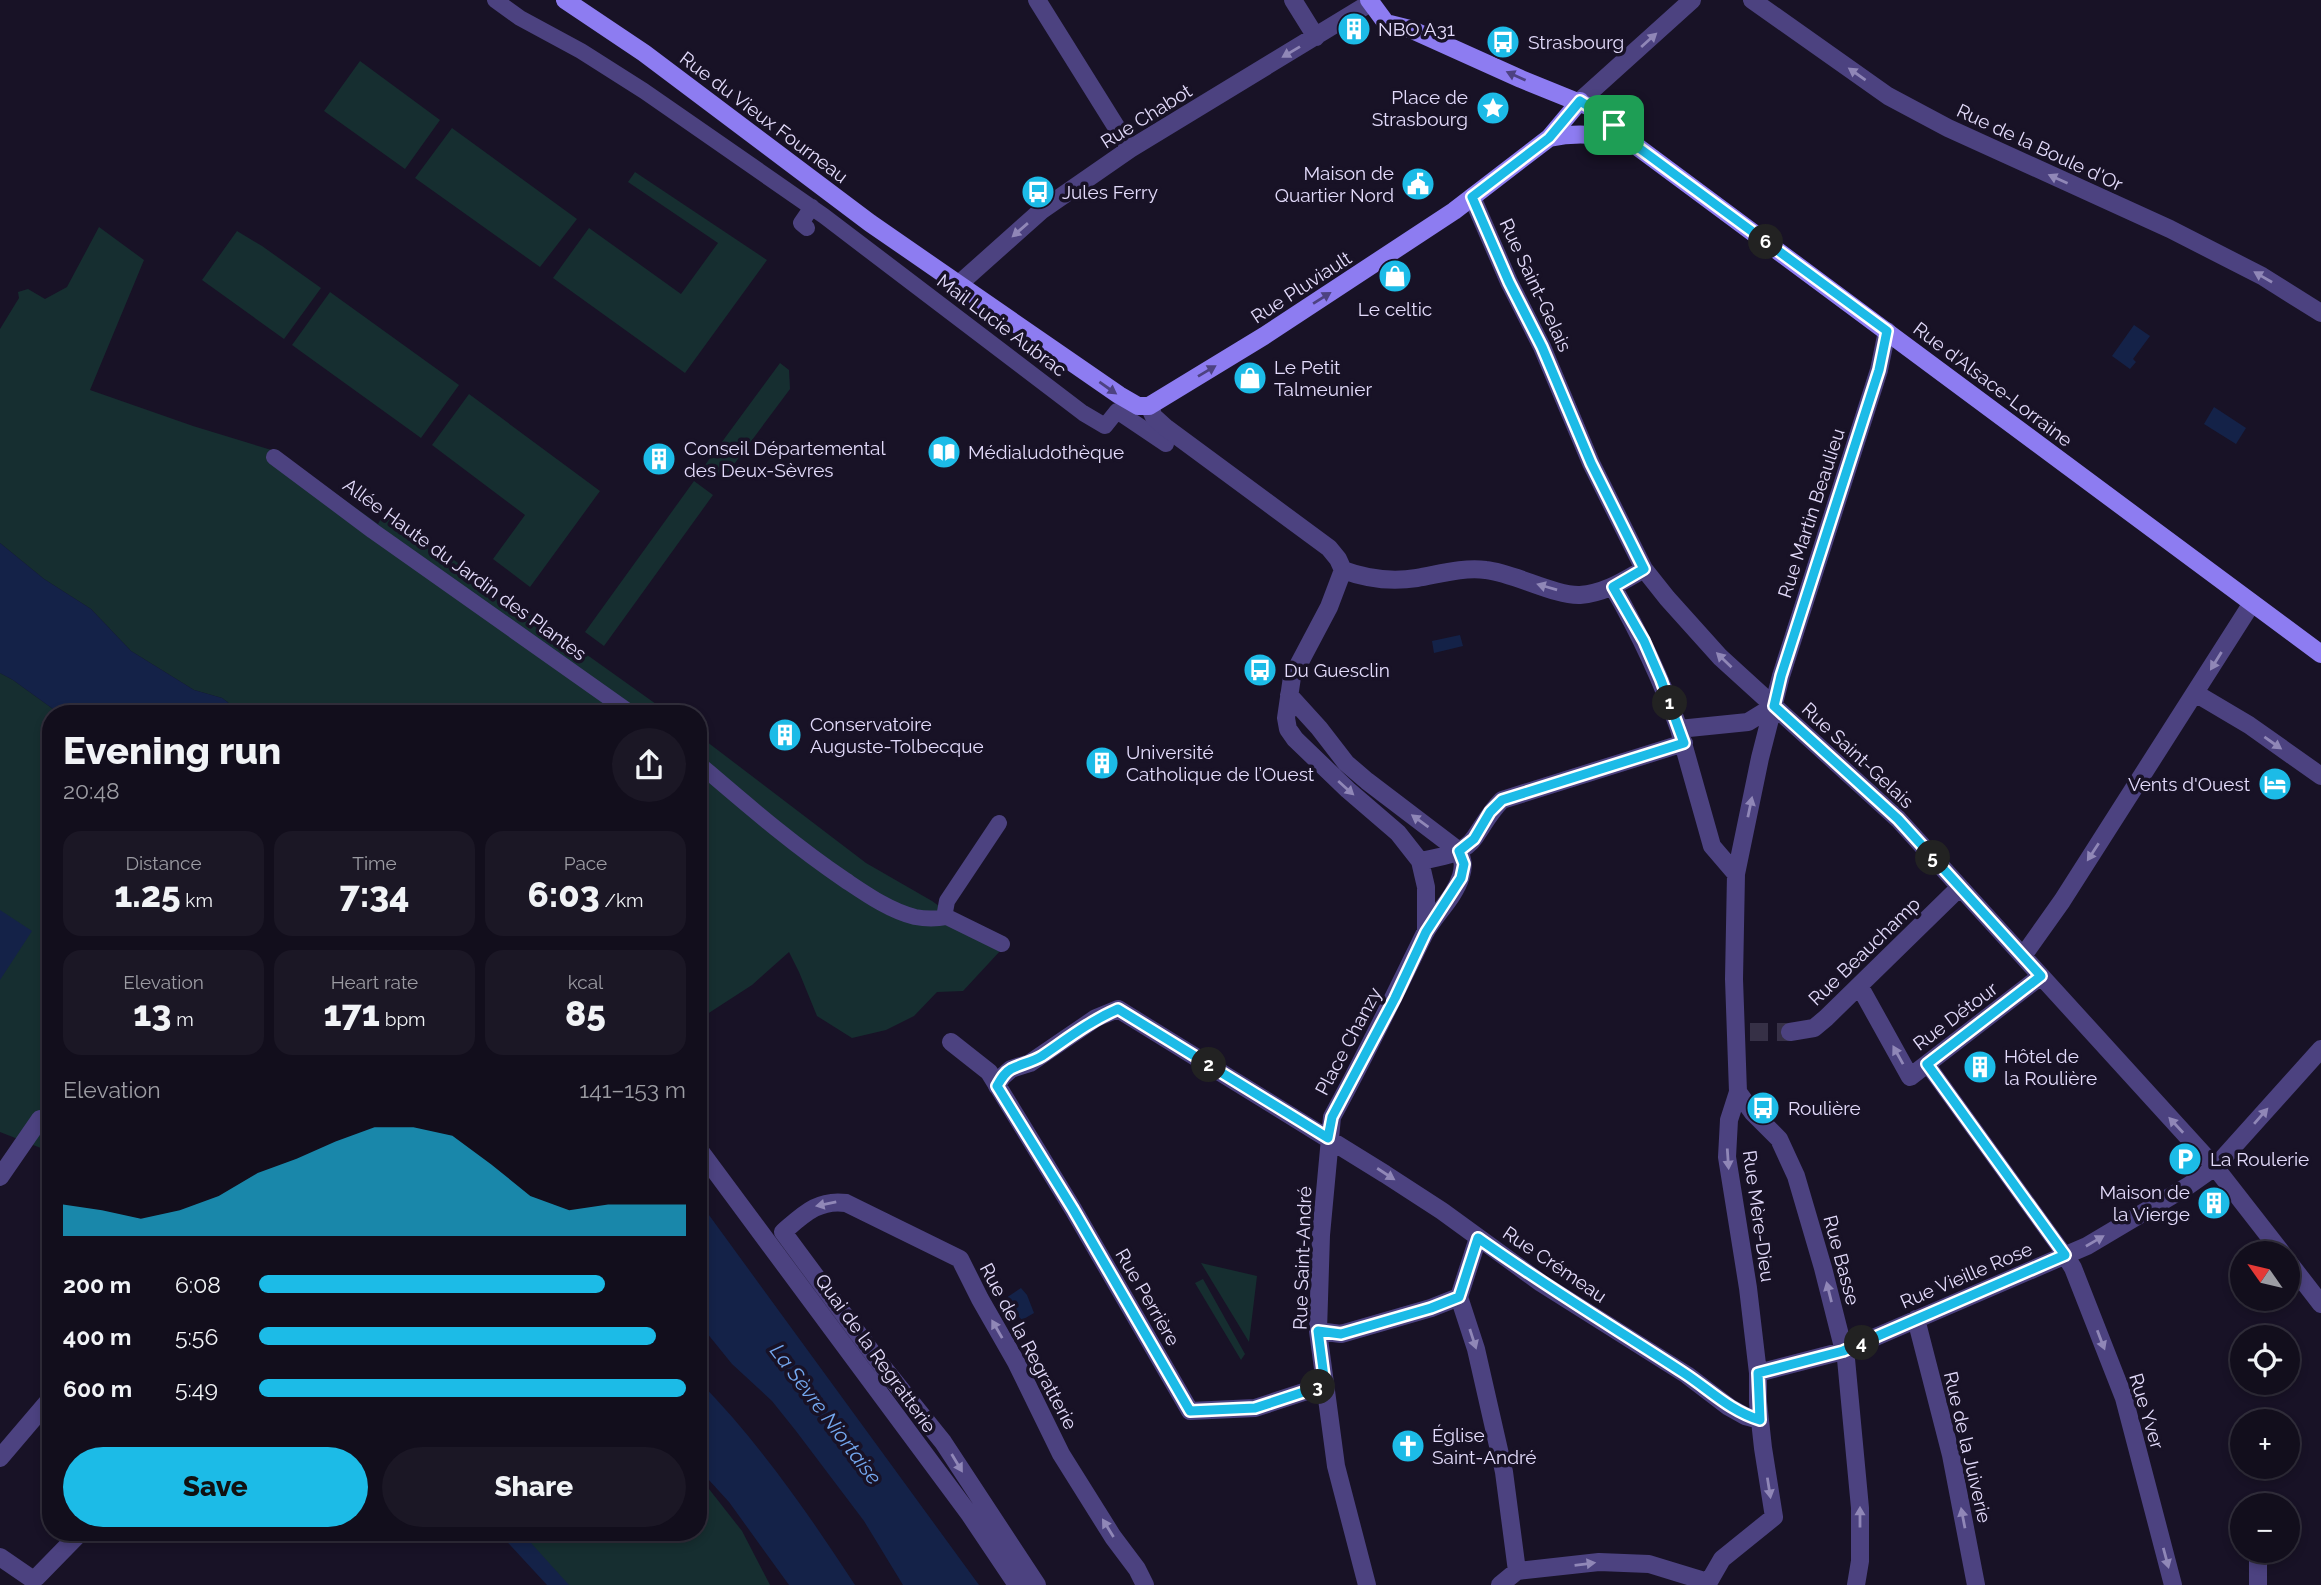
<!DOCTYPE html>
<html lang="en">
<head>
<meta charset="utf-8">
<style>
  body { margin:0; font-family:Raleway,sans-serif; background:#1b1725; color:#f1f3f6; height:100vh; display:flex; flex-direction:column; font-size:26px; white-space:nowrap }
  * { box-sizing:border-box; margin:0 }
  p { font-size:23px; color:#9c9ca3 }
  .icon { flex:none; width:38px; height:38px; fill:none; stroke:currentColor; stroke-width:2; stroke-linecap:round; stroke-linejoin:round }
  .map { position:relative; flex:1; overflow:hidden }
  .sheet { position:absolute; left:42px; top:705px; width:665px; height:836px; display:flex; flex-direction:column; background:#120e1c; border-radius:28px; box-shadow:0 4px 10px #0003,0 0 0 2px #312e3b }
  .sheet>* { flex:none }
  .needle { width:46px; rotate:304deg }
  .buttons { position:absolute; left:2230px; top:1241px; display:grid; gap:14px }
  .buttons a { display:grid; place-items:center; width:70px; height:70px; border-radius:50%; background:#120e1c; box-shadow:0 4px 10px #0003,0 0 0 2px #312e3b; font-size:35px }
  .pin { position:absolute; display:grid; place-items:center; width:60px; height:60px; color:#fff; margin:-30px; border-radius:14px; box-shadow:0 4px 10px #0006 }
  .km { position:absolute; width:35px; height:35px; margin:-18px; border-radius:50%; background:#222; color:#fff; font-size:19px; line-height:35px; text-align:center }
  .round { display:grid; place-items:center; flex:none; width:74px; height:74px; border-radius:37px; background:#1b1725 }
  .headline { display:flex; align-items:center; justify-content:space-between; height:119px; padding:0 21px }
  h1 { font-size:38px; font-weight:800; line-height:52px }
  .figures { display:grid; grid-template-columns:repeat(3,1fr); gap:10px; height:119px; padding:7px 21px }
  .figures div { display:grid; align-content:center; border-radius:18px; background:#1b1725; text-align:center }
  .figures b { font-size:35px; font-weight:800 }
  .figures small { font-size:19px; font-weight:400 }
  .figures p { font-size:19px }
  .chart { height:196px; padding:14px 21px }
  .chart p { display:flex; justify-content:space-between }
  .chart svg { width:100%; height:126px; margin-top:7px; fill:#1cbbe7; opacity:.7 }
  .button { display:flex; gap:14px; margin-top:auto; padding:14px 21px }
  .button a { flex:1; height:80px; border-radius:42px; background:#1cbbe7; color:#111; font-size:28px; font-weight:800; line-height:80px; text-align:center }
  .button a+a { background:#1b1725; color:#f1f3f6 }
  ul { padding:0 21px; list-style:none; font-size:23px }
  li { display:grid; grid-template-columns:112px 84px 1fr; align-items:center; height:52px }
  li i { height:18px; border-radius:9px; background:#1cbbe7 }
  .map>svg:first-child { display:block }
  .green { fill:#162e30 }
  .water { fill:#142248 }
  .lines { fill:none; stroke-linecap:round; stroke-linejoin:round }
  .minor-tunnel { stroke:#363046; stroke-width:18; stroke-dasharray:18 9; stroke-linecap:butt }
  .pedestrian { stroke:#4c4280; stroke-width:16 }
  .minor { stroke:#4c4280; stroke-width:18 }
  .tertiary { stroke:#4c4280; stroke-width:18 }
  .secondary { stroke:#8d7cf1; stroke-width:18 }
  .oneway { fill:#9087b7 }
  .oneway2 { fill:#4d4281 }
  .route-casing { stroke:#fff; stroke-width:14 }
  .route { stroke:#1cbbe7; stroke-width:9 }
  .labels { text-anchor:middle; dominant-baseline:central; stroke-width:7; stroke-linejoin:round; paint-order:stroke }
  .poi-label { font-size:19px; fill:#e3dbfb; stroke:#181226; text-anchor:start }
  .street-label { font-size:19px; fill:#e3dbfb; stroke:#181226 }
  .water-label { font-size:21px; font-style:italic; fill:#74a8f0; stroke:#181226 }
</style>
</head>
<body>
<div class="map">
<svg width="2321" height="1585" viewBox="0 0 2321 1585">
  <rect width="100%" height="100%" fill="#181226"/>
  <path class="green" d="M360,61L440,120L405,169L324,111Z
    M452,128L577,219L540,267L415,178Z
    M635,172L767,260L685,373L553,278L589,228L681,294L718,243L628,182Z
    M99,227L144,260L90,390L193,426L278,452L378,524L385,511L670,714H243L222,698L194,690L131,651L91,609L44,579L0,543V329L19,298L18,292L28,289L45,299L67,287Z
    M237,231L262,246L321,288L284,339L202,280Z
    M330,292L459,385L421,438L292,345Z
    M780,363L789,370L790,389L723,479L705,465Z
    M469,394L600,491L530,587L493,559L525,515L432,445Z
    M694,481L713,495L604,646L585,632Z
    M0,673L13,680L60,714H51V1152L0,1132Z
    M698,735L866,863L932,901L1001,950L963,991L937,992L914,1016L886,1030L852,1038L817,1016L799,972L789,952L752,985L698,1020Z
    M1201,1263L1257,1276L1249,1342Z
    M1203,1279L1245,1354L1241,1360L1195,1283Z
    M698,1475L742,1531L770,1585H565L517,1533H698Z"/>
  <path class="water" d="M2134,325L2150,336L2133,359L2136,362L2130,369L2112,356Z
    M2214,407L2246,428L2236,444L2204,424Z
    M0,543L44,579L91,609L131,651L194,690L222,698L243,714H60L13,680L0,673Z
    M1460,635L1463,646L1434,653L1432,641Z
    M0,910L32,931L0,980Z
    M698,1200L979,1585H903L864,1521L796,1431L772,1401L732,1364L698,1322Z
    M1021,1288L1027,1295L1034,1313L1022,1320L1012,1309L1006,1298Z
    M698,1380C758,1441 808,1513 855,1585H789L729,1502L698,1468Z
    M499,1533H522L569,1585H547Z"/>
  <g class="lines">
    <path class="minor-tunnel" d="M1750,1032H1790"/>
    <path class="pedestrian" d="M495,0L520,18L581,51L644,91L824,216L1083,413L1105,426L1117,411L1166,444
      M807,228L801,223L812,207
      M274,457L373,531L632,714
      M698,763C746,804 793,845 845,880C866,894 890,911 915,917C926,919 936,919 947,917
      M999,823L947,901L945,912L947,917L1002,944
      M1927,1064L2065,1255"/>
    <path class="minor" d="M1037,0L1130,149
      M1293,0L1316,37
      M1752,0L1888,96L1948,128L2170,229L2262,276L2321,313
      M1472,197L1509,282L1542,347L1591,463L1644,569L1667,598L1720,657L1898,819L2215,1167L2282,1253
      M959,284L1042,210L1130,149L1370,3
      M1149,406L1154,417L1165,427L1329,548L1338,559L1343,570
      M1343,570L1329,607L1292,677L1286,718L1288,729L1295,739L1348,790L1398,833L1420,861L1426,887V932
      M1343,570C1367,579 1391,582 1417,578C1440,574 1463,567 1486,570C1514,573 1555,596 1580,595C1605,593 1623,581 1644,569
      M1613,587C1640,634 1661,678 1679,729
      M2195,693L2249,725L2321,776
      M1289,695L1319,728L1346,763L1367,781L1459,851C1463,860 1464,866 1461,876C1454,899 1434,915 1424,935C1394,996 1365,1057 1332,1117L1321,1235L1318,1331L1336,1466L1367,1585
      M1420,861C1440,857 1463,855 1475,837C1484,824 1490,812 1502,800L1684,743
      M1736,874L1712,846L1679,729L1748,722L1774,706
      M2023,956L2062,901L2252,603
      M1860,987L1910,1077L2041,976
      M1790,1032L1814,1028L1826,1018L1960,887
      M951,1042L989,1072L1073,1209L1190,1411L1255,1408L1325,1385
      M997,1086L1002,1077L1011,1069L1030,1063L1096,1018L1118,1009L1385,1174L1442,1211L1541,1283L1687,1375L1729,1407L1745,1416L1760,1420
      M1738,1092L1753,1113L1779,1139L1796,1176L1823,1268L1846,1359L1860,1508V1561L1856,1585
      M698,1148L970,1515L1017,1585
      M0,1177L40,1119
      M2065,1255L2073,1268L2124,1398L2173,1585
      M2287,1260L2321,1304
      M1459,1297L1478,1238
      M1916,1319L1951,1455L1976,1585
      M1318,1331L1341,1334L1431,1308L1459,1297L1476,1349L1504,1472L1517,1571
      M1758,1373L1843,1351L2087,1246L2188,1186L2215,1167L2321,1049
      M0,1458L51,1398
      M2258,1550V1585
      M0,1557L32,1579L37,1577L80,1533
      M1037,1585L943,1442L882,1366L783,1232C803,1215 818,1199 846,1203L960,1259L980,1299L1016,1362L1061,1454L1113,1537L1137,1569L1145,1585
      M1500,1585L1517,1571L1599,1562L1649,1564L1708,1582
      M1707,1585L1722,1559L1774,1517L1763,1448L1758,1402V1373L1748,1288L1727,1157L1729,1120L1738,1092L1734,979L1736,874L1760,758L1781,676L1879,370L1887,331"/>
    <path class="tertiary" d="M1580,101L1692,0"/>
    <path class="secondary" d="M565,0L644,53L870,223L1119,395L1138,406H1149L1264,336L1454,211L1549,138L1580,101
      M1369,0L1386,23L1410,29L1521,79L1590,107L1614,125L1639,148L2321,654
      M1549,138C1577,132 1606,134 1632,145"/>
  </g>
  <defs><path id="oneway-solid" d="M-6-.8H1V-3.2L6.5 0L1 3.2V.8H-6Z" transform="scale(1.75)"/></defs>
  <g class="oneway">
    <use href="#oneway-solid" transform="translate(1649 40) rotate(-42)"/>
    <use href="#oneway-solid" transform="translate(1291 52) rotate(149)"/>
    <use href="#oneway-solid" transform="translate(1857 74) rotate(-145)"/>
    <use href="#oneway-solid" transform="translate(2058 179) rotate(-156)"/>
    <use href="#oneway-solid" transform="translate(1020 230) rotate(139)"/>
    <use href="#oneway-solid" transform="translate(2263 277) rotate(-150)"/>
    <use href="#oneway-solid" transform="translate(1547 587) rotate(-164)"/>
    <use href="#oneway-solid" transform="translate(1724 660) rotate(-136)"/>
    <use href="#oneway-solid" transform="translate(2216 661) rotate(122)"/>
    <use href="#oneway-solid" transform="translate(2273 743) rotate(35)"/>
    <use href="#oneway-solid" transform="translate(1346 788) rotate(42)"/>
    <use href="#oneway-solid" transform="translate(1750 807) rotate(-78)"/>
    <use href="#oneway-solid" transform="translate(1420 821) rotate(-144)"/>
    <use href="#oneway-solid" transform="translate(2093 852) rotate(123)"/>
    <use href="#oneway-solid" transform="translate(1898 1055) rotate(-119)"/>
    <use href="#oneway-solid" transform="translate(2261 1116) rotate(-49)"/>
    <use href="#oneway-solid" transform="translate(2176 1125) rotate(-133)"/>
    <use href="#oneway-solid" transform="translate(1728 1159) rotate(86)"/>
    <use href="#oneway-solid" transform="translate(1386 1174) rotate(33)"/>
    <use href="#oneway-solid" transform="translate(826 1204) rotate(168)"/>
    <use href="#oneway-solid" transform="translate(2095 1241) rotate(-30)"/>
    <use href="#oneway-solid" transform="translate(1829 1292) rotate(-104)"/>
    <use href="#oneway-solid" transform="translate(997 1329) rotate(-120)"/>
    <use href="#oneway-solid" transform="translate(1473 1339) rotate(72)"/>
    <use href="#oneway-solid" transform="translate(2101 1340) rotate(69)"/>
    <use href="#oneway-solid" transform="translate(957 1463) rotate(59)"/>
    <use href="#oneway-solid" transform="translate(1769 1488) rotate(81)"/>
    <use href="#oneway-solid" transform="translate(1860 1517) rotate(-90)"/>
    <use href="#oneway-solid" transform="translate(1963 1518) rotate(-101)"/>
    <use href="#oneway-solid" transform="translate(1108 1528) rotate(-122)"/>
    <use href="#oneway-solid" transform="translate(2166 1558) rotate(75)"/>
    <use href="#oneway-solid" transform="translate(1585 1564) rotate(-7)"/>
  </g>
  <g class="oneway2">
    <use href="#oneway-solid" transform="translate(1516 76) rotate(-156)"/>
    <use href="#oneway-solid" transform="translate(1322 298) rotate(-32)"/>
    <use href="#oneway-solid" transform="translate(1207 371) rotate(-31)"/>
    <use href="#oneway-solid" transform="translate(1108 388) rotate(35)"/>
  </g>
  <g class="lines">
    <defs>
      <path id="route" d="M1580,101L1604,116L1639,148L1887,331L1879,370L1781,676L1774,706L1898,819L2041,976L1927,1064L2065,1255L1843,1351L1758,1373L1760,1420C1730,1411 1710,1390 1684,1373C1615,1328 1545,1286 1478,1238L1459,1297L1431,1308L1341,1334L1318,1331L1325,1385L1255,1408L1190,1411L1073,1209L997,1086C1001,1079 1004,1073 1011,1069C1021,1064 1032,1062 1042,1056C1067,1039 1090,1021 1118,1009L1328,1138L1332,1117L1395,998L1426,932L1461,878L1464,864L1459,851L1474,839L1490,812L1502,800L1684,743L1661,680L1644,641L1613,587L1644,569L1591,463L1542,347L1509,282L1472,197L1549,138Z"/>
    </defs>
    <use href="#route" class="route-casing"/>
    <use href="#route" class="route"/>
  </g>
  <defs>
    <symbol id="building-disc" viewBox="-11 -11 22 22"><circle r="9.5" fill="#1cbbe7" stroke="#181226"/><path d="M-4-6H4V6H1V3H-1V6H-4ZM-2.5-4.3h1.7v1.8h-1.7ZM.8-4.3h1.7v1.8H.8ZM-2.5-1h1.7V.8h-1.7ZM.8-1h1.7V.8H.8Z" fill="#fff"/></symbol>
    <symbol id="bus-disc" viewBox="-11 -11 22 22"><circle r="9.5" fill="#1cbbe7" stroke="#181226"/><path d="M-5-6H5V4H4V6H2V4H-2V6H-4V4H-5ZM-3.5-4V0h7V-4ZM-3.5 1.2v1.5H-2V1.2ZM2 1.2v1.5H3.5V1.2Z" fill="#fff"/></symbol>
    <symbol id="sight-disc" viewBox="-11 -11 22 22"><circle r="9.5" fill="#1cbbe7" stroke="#181226"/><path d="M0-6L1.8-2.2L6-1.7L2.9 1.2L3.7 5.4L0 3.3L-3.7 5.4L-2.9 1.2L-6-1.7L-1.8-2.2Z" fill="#fff"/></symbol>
    <symbol id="civic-disc" viewBox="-11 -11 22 22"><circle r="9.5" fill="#1cbbe7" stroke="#181226"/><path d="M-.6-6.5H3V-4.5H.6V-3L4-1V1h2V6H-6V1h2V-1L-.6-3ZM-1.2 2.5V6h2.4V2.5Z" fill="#fff"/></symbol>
    <symbol id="shop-disc" viewBox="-11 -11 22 22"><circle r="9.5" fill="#1cbbe7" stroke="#181226"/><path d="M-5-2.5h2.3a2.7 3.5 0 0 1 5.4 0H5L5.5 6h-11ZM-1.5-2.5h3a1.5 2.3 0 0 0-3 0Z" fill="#fff"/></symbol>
    <symbol id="library-disc" viewBox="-11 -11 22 22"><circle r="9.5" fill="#1cbbe7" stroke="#181226"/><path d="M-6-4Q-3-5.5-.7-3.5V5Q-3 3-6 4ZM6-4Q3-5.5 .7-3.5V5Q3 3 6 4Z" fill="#fff"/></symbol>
    <symbol id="hotel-disc" viewBox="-11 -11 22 22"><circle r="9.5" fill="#1cbbe7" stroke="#181226"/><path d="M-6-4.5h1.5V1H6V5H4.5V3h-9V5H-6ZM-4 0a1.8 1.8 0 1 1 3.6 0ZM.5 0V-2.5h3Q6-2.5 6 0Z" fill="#fff"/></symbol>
    <symbol id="parking-disc" viewBox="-11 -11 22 22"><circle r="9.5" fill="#1cbbe7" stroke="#181226"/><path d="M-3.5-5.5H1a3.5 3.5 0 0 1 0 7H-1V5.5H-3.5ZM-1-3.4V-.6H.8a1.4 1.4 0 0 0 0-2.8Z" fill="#fff"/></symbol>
    <symbol id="church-disc" viewBox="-11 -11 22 22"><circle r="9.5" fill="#1cbbe7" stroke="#181226"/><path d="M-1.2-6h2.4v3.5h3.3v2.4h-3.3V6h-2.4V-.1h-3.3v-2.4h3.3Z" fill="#fff"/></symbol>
  </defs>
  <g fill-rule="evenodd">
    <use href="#building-disc" x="1335" y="10" width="38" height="38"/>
    <use href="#bus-disc" x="1484" y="23" width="38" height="38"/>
    <use href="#sight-disc" x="1474" y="89" width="38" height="38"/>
    <use href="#civic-disc" x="1399" y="165" width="38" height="38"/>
    <use href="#bus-disc" x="1019" y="173" width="38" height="38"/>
    <use href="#shop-disc" x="1376" y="257" width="38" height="38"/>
    <use href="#shop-disc" x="1231" y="359" width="38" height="38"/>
    <use href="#library-disc" x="925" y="433" width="38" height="38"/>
    <use href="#building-disc" x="640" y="440" width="38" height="38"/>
    <use href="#bus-disc" x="1241" y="651" width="38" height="38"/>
    <use href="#building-disc" x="766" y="716" width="38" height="38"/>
    <use href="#building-disc" x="1083" y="744" width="38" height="38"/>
    <use href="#hotel-disc" x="2256" y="765" width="38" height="38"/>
    <use href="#building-disc" x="1961" y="1048" width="38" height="38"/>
    <use href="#bus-disc" x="1744" y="1089" width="38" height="38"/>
    <use href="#parking-disc" x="2166" y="1140" width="38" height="38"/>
    <use href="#building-disc" x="2195" y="1184" width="38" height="38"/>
    <use href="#church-disc" x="1389" y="1427" width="38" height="38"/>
  </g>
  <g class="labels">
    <g class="poi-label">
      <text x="1378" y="29">NBO A31</text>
      <text x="1528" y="42">Strasbourg</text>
      <text x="1468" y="97" text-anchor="end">Place de<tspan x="1468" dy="22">Strasbourg</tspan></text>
      <text x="1394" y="173" text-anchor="end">Maison de<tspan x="1394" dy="22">Quartier Nord</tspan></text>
      <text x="1062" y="192">Jules Ferry</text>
      <text x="1395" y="309" text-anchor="middle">Le celtic</text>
      <text x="1274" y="367">Le Petit<tspan x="1274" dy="22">Talmeunier</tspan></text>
      <text x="684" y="448">Conseil Départemental<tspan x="684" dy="22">des Deux-Sèvres</tspan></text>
      <text x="968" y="452">Médialudothèque</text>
      <text x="1284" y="670">Du Guesclin</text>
      <text x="810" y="724">Conservatoire<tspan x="810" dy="22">Auguste-Tolbecque</tspan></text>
      <text x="1126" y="752">Université<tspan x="1126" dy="22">Catholique de l’Ouest</tspan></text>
      <text x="2250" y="784" text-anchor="end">Vents d'Ouest</text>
      <text x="2004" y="1056">Hôtel de<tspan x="2004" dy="22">la Roulière</tspan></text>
      <text x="1788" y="1108">Roulière</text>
      <text x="2210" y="1159">La Roulerie</text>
      <text x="2190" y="1192" text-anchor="end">Maison de<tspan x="2190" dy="22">la Vierge</tspan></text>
      <text x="1432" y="1435">Église<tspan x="1432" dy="22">Saint-André</tspan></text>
    </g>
    <g class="street-label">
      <text transform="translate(1146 116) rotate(-32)">Rue Chabot</text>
      <text transform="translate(764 117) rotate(37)">Rue du Vieux Fourneau</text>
      <text transform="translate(2040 147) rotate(25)">Rue de la Boule d'Or</text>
      <text transform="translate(1536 285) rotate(65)">Rue Saint-Gelais</text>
      <text transform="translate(1301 287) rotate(-33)">Rue Pluviault</text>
      <text transform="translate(1002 325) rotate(37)">Mail Lucie Aubrac</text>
      <text transform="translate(1993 384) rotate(37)">Rue d'Alsace-Lorraine</text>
      <text transform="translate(1811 513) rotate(-72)">Rue Martin Beaulieu</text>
      <text transform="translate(465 569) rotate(36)">Allée Haute du Jardin des Plantes</text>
      <text transform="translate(1858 755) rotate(43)">Rue Saint-Gelais</text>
      <text transform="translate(1864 951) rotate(-44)">Rue Beauchamp</text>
      <text transform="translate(1955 1016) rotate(-37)">Rue Détour</text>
      <text transform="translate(1348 1041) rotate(-62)">Place Chanzy</text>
      <text transform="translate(1759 1216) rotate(82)">Rue Mère-Dieu</text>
      <text transform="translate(1302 1258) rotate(-88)">Rue Saint-André</text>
      <text transform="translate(1842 1260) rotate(75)">Rue Basse</text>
      <text transform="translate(1555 1264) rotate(34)">Rue Crémeau</text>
      <text transform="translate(1966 1275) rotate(-23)">Rue Vieille Rose</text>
      <text transform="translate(1148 1297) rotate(60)">Rue Perrière</text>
      <text transform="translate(1029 1346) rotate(62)">Rue de la Regratterie</text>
      <text transform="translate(876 1353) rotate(54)">Quai de la Regratterie</text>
      <text transform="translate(2147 1411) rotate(73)">Rue Yver</text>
      <text transform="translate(1968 1447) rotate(77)">Rue de la Juiverie</text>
    </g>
    <g class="water-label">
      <text transform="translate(826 1414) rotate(53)">La Sèvre Niortaise</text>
    </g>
  </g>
</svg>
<div class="buttons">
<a><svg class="needle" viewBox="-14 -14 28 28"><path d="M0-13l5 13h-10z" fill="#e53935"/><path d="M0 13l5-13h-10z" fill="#9c9ca3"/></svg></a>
<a><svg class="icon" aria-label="locate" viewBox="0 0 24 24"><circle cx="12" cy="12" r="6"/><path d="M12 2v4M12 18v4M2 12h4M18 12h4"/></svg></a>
<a>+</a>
<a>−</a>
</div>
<div class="pin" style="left:1614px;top:125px;background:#1e9e55"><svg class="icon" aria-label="arrive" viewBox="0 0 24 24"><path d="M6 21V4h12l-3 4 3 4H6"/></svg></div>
<b class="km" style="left:1670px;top:703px">1</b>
<b class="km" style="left:1209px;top:1065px">2</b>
<b class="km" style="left:1318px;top:1387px">3</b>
<b class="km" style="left:1862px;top:1343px">4</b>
<b class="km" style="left:1933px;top:858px">5</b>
<b class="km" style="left:1766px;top:242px">6</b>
<section class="sheet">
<div class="headline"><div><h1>Evening run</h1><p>20:48</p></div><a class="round"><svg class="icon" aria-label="share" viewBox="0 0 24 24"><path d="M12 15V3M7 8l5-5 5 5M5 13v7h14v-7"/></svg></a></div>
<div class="figures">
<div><p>Distance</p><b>1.25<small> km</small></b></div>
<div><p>Time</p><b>7:34</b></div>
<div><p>Pace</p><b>6:03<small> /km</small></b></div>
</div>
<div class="figures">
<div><p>Elevation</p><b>13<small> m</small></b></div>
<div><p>Heart rate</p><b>171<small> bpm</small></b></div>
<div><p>kcal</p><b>85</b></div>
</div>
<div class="chart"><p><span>Elevation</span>141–153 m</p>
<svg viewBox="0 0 160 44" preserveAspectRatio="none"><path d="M0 44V33L10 35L20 38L30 35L40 30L50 22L60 17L70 11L80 6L90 6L100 9L110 19L120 30L130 35L140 33L150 33L160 33V44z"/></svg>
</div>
<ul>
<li><b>200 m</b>6:08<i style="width:81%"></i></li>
<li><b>400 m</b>5:56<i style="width:93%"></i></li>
<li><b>600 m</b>5:49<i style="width:100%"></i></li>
</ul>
<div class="button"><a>Save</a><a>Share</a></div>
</section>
</div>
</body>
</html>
